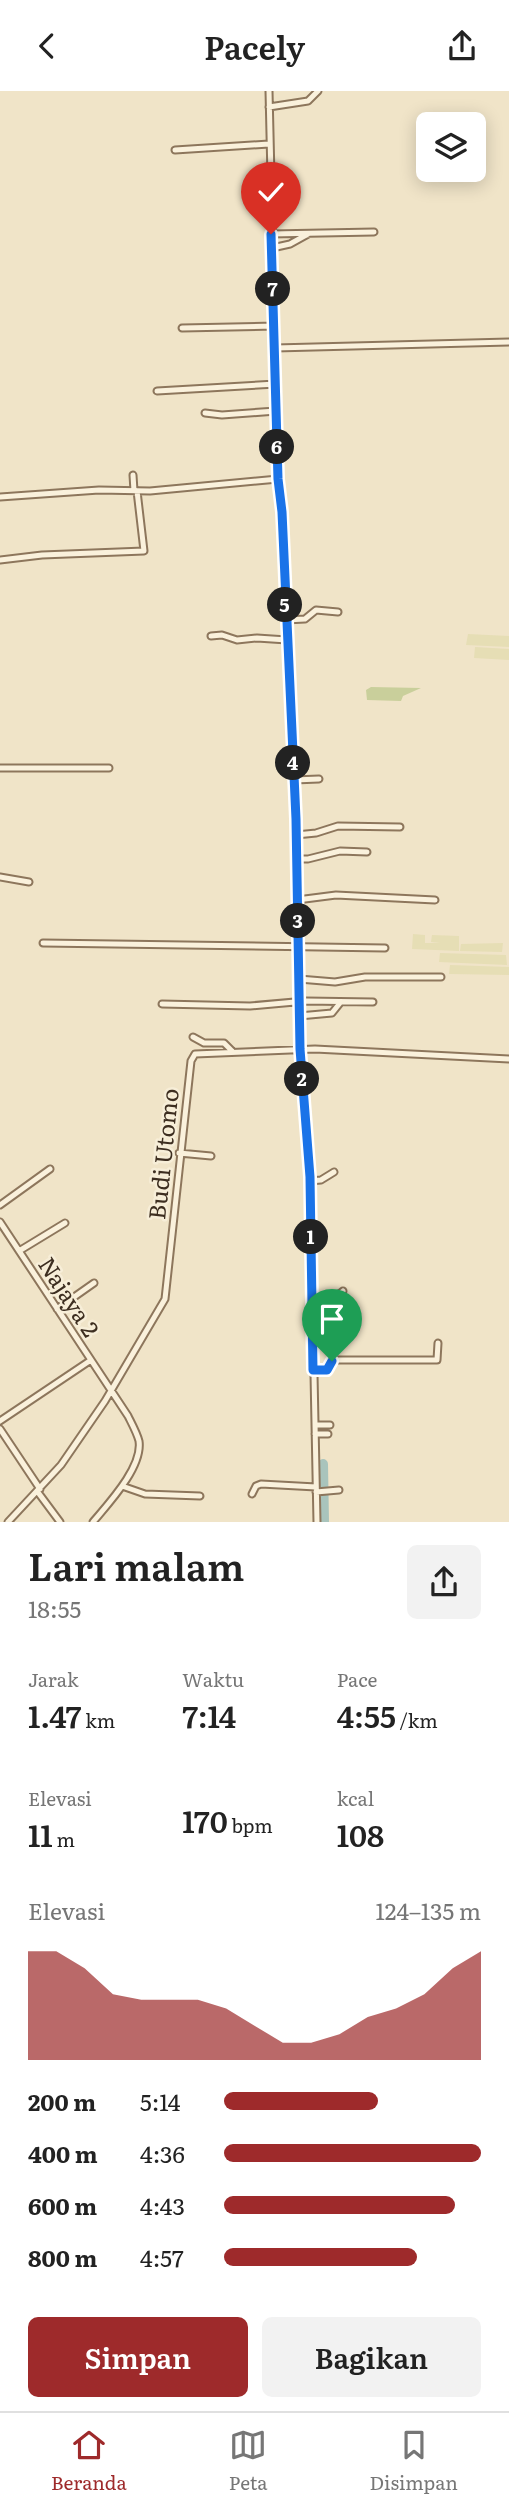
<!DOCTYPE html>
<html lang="id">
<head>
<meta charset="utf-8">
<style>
  body { margin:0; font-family:Literata,serif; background:#f2f2f2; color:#222; height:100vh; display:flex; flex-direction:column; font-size:26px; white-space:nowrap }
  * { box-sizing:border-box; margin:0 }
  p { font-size:23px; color:#767676 }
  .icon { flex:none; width:38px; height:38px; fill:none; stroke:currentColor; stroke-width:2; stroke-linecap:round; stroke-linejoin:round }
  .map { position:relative; height:1431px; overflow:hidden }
  .side { display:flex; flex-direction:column; background:#fff; flex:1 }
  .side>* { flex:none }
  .controls { position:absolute; left:416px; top:21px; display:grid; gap:14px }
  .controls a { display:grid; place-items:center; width:70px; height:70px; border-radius:10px; background:#fff; box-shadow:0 4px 18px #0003; font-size:35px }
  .pin { position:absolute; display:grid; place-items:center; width:60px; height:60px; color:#fff; margin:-72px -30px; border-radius:50% 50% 50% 0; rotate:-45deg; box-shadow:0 0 7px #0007 }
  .pin .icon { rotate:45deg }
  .km { position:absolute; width:35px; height:35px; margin:-18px; border-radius:50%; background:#222; color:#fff; font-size:19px; line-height:35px; text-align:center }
  .round { display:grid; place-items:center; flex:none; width:74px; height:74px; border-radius:10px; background:#f2f2f2 }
  .headline { display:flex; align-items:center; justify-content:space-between; height:119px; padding:0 28px }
  h1 { font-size:38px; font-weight:600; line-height:52px }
  .figures { display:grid; grid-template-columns:repeat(3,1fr); gap:10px; height:119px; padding:7px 28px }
  .figures div { display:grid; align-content:center }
  .figures b { font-size:30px; font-weight:600 }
  .figures small { font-size:19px; font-weight:400 }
  .figures p { font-size:19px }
  .chart { height:196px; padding:14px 28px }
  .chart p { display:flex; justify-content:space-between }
  .chart svg { width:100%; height:126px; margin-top:7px; fill:#9e2a2b; opacity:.7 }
  .cta { display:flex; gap:14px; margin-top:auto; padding:14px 28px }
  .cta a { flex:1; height:80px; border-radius:10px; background:#9e2a2b; color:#fff; font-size:28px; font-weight:600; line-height:80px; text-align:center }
  .cta a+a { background:#f2f2f2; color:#222 }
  ul { padding:0 28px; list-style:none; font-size:23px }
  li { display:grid; grid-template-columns:112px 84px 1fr; align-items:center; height:52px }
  li i { height:18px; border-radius:9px; background:#9e2a2b }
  header { display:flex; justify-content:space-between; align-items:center; height:91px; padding:0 28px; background:#fff; font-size:32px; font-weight:600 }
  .menu { display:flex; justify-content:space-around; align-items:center; height:98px; border-top:2px solid #e0e0e0; background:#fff; font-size:19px; color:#767676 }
  .menu a { display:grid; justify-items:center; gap:4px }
  .menu .selected { color:#9e2a2b }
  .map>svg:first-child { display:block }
  .farmland { fill:#e6deb5 }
  .green { fill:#c9cf9b }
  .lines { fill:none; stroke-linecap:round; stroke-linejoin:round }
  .river { stroke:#a9c4bc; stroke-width:10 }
  .minor-casing { stroke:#8d765c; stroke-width:9 }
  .minor { stroke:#faf1dc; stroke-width:5 }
  .route-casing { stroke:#fff; stroke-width:14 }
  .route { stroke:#1a73e8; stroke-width:9 }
  .labels { text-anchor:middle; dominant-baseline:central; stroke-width:5; stroke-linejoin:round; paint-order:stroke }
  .street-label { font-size:23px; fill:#3d2e20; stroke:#f7eed8 }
</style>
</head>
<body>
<header><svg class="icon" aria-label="back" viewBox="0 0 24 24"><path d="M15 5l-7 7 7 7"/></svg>Pacely<svg class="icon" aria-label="share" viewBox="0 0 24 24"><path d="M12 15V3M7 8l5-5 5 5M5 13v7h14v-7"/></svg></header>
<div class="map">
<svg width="509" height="1431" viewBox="0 0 509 1431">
  <rect width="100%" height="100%" fill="#f0e4c8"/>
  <path class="farmland" d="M468,543L509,545V556L466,554Z
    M475,556L509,558V569L474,567Z
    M413,843L425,844V852H440L431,851L432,844L459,845V860L412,858Z
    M503,852L502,861L460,860L461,853Z
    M440,862L506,864L507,874L439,871Z
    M450,874L509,876V884L449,883Z"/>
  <path class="green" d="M371,596L421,597L403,605L401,610L367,609L366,599Z"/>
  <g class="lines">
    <path class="river" d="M323,1373L324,1431"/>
    <defs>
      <path id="minor" d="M269,0L277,344L296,728L300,958L310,1086L317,1431
        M269,16L308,10L318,0
        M175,59L269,53
        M271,143L374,141
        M272,157L290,153L308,143
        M182,237L274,235
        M275,257L509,251
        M157,300L276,293
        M205,322L222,324L276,320
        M133,384L134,400
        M0,406L99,399L150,400L278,388
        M0,469L42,464L144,460L137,400
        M286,529L305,528L316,519L338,521
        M211,545L222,544L237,549L257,547L287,549
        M0,677H109
        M294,689L319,688
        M296,744L316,742L338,735L400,736
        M296,768H308L340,760L367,761
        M0,786L29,791
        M297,809L336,804L435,809
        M43,852L385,857
        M299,888L335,891L365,886H441
        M162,913L250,915L306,910L373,911
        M299,925L332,922L340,912
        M193,946L204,952H224L232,960
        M179,1062L211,1065
        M310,1090L321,1089L334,1081
        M0,1114L50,1078
        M0,1131L128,1325C132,1333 137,1342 139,1350C143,1376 108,1413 93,1431
        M19,1160L65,1132
        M312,1207C322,1207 336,1207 343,1200
        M57,1218L94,1192
        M312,1225L334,1223L344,1212
        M313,1279L327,1278L334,1269H437L438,1252
        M0,1330L91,1269
        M315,1334H330
        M0,1338L40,1398
        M315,1343H328
        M122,1395L145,1403L200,1405
        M37,1400L60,1431
        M316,1401L339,1399
        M252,1403L256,1395L261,1393L316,1396
        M8,1431L61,1374L105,1310L165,1208L191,970L195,963L315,958L509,968"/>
    </defs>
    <use href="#minor" class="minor-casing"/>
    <use href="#minor" class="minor"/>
  </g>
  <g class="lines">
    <defs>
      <path id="route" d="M271,143L278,388L282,421L296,728L300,958L310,1086L313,1279H327L332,1270"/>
    </defs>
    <use href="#route" class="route-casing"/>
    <use href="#route" class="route"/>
  </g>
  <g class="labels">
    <g class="street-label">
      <text transform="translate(162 1063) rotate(-84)">Budi Utomo</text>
      <text transform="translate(70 1205) rotate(57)">Najaya 2</text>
    </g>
  </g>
</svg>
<div class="controls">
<a><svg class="icon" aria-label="layers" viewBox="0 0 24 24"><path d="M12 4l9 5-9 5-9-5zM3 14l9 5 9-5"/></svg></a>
</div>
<div class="pin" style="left:332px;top:1270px;background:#1e9e55"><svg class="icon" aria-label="arrive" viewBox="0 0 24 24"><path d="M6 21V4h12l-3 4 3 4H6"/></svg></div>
<div class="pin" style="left:271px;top:143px;background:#d93025"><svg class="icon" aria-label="check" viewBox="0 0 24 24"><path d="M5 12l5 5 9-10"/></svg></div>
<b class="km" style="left:311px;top:1146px">1</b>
<b class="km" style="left:302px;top:988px">2</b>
<b class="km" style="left:298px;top:830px">3</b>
<b class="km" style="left:293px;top:672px">4</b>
<b class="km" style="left:285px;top:514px">5</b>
<b class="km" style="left:277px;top:356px">6</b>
<b class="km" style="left:273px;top:198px">7</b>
</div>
<section class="side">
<div class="headline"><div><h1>Lari malam</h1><p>18:55</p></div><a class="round"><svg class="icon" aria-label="share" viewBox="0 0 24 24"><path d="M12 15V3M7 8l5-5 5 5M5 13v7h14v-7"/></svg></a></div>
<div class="figures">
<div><p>Jarak</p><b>1.47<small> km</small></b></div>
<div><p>Waktu</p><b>7:14</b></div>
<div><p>Pace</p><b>4:55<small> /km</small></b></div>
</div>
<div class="figures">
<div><p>Elevasi</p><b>11<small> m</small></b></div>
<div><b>170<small> bpm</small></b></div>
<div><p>kcal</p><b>108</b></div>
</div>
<div class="chart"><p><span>Elevasi</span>124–135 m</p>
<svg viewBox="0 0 160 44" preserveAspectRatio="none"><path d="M0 44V6L10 6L20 12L30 21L40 23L50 23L60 23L70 26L80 32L90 38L100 38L110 35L120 29L130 26L140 21L150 12L160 6V44z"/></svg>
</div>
<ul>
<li><b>200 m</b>5:14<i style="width:60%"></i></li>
<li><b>400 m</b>4:36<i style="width:100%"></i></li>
<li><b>600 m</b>4:43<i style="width:90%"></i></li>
<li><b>800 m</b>4:57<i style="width:75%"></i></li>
</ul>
<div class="cta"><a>Simpan</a><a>Bagikan</a></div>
</section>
<nav class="menu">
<a class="selected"><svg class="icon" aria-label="home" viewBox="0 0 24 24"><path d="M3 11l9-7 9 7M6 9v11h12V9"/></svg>Beranda</a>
<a><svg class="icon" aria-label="map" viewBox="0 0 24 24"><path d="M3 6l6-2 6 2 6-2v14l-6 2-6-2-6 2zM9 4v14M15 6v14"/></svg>Peta</a>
<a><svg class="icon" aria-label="saved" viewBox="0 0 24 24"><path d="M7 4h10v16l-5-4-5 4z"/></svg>Disimpan</a>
</nav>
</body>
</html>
